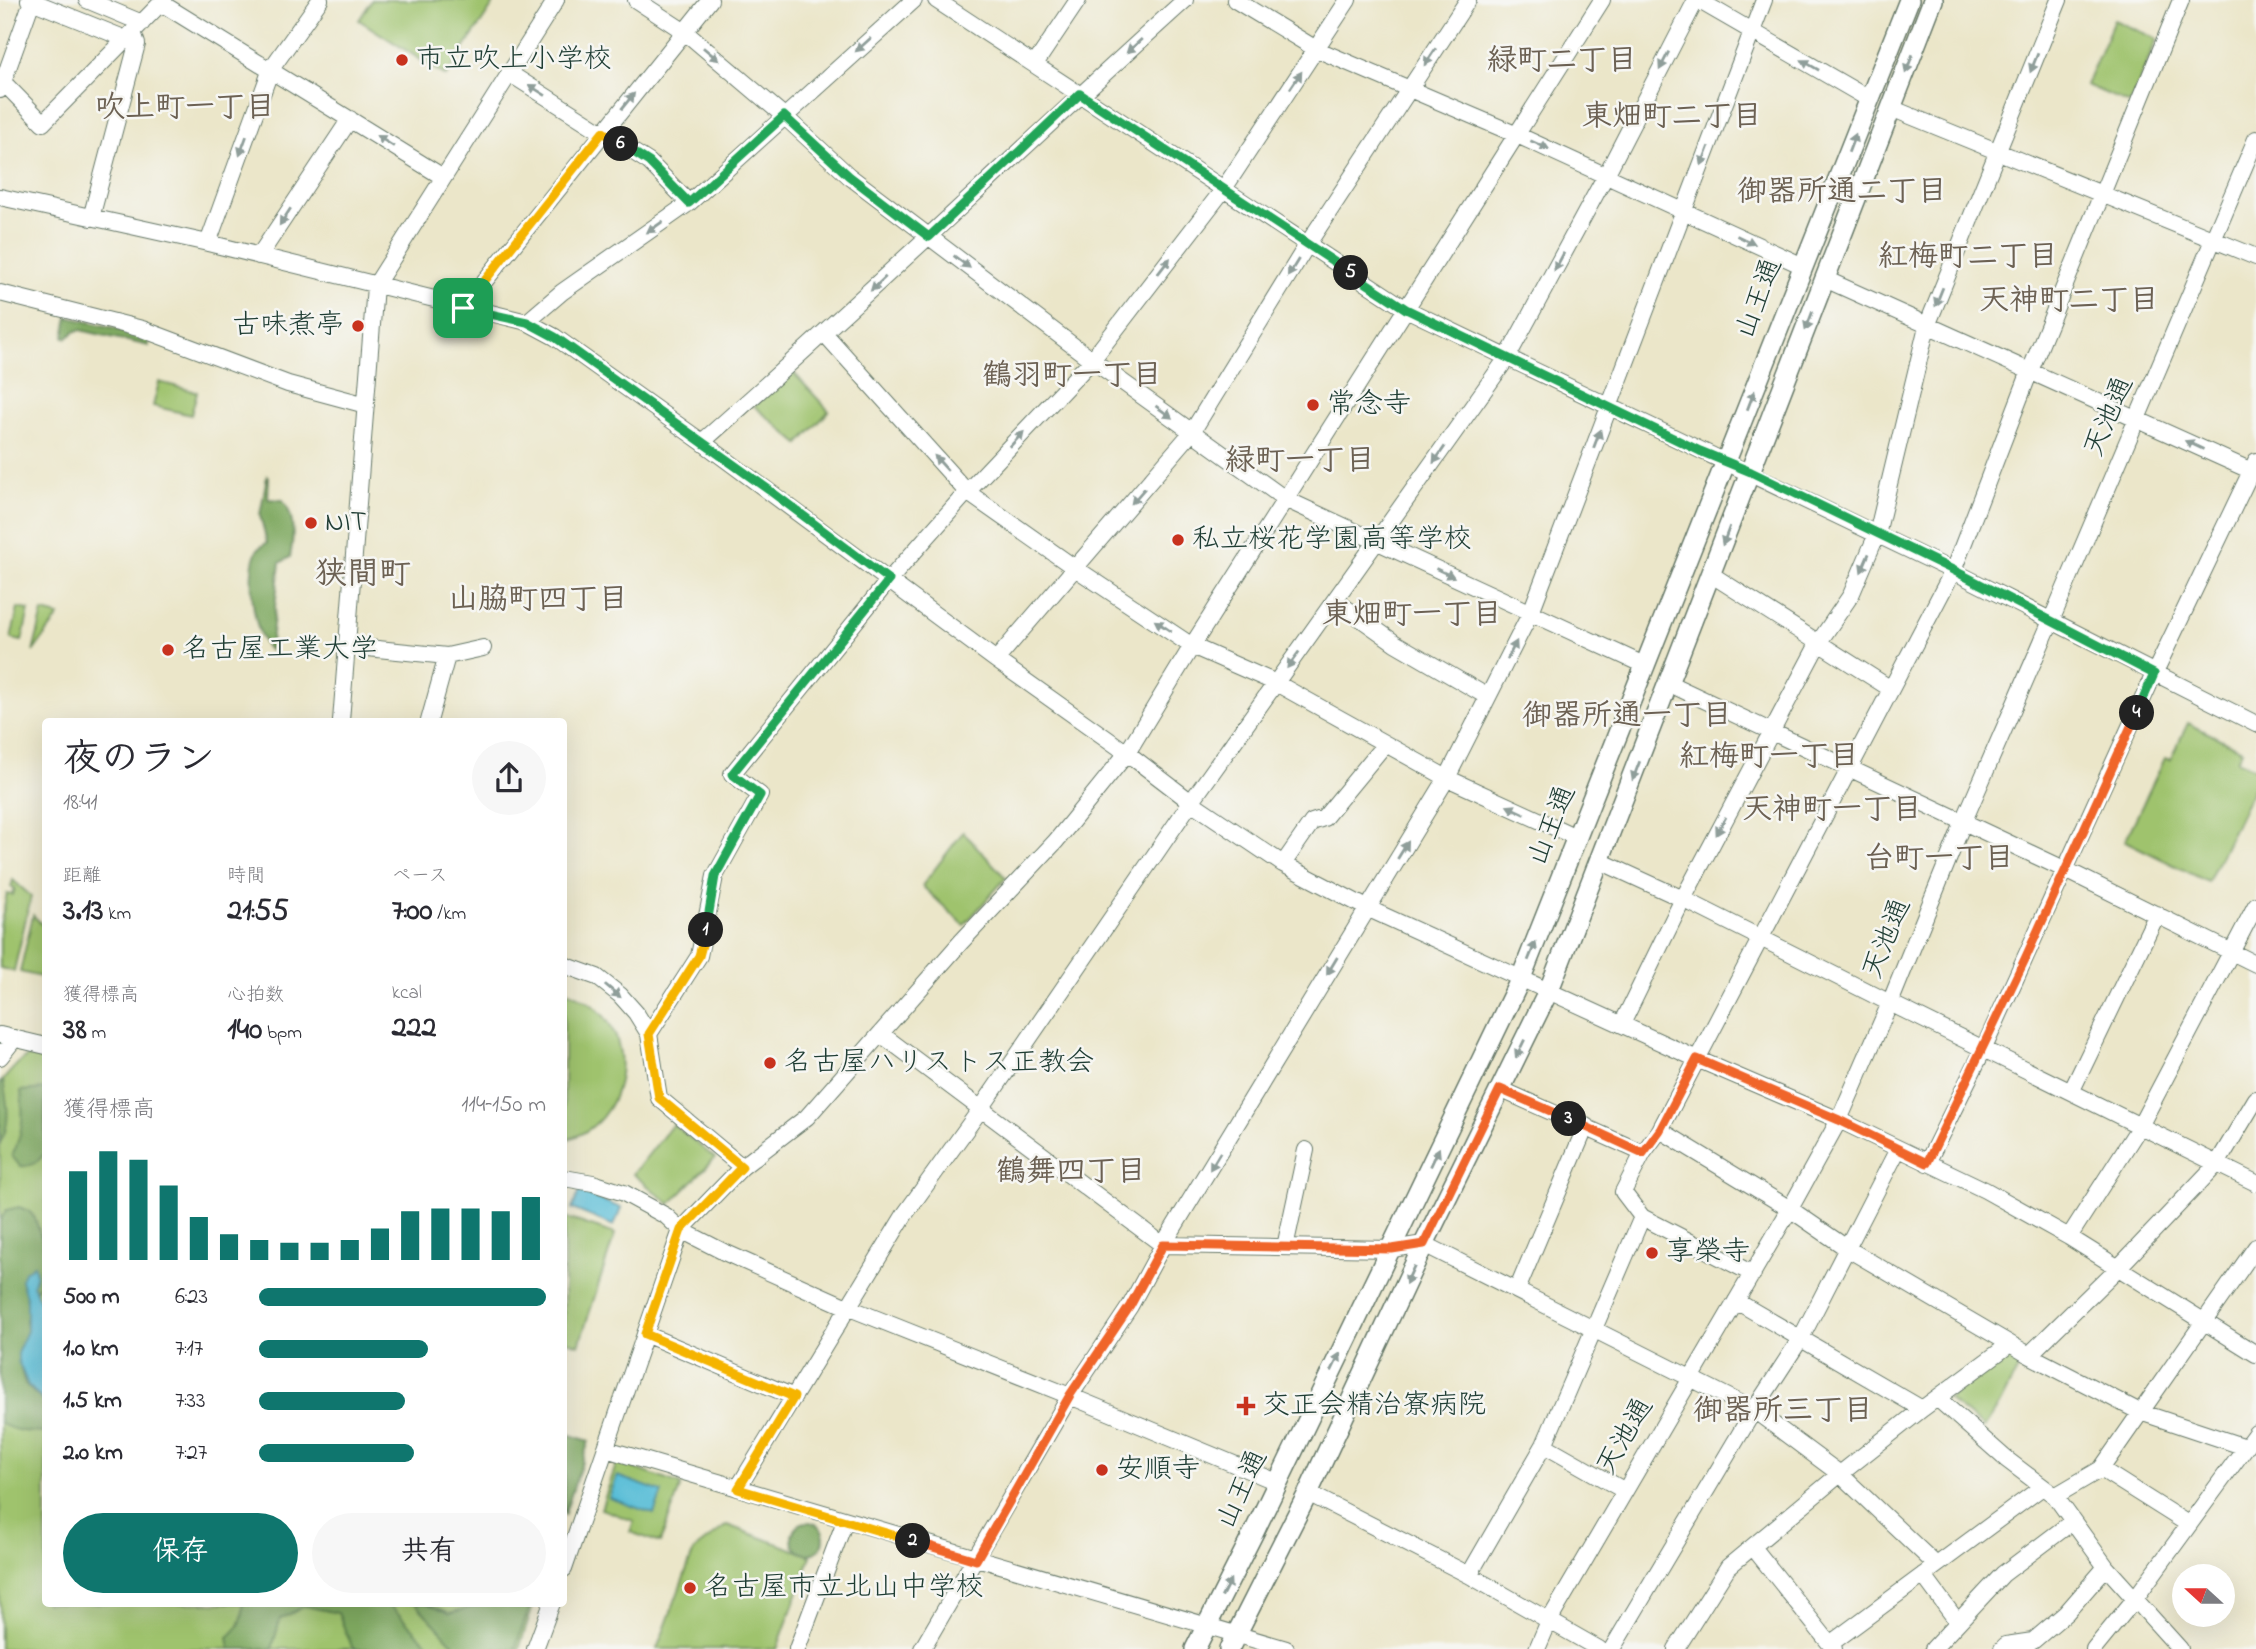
<!DOCTYPE html>
<html lang="ja">
<head>
<meta charset="utf-8">
<style>
  body { margin:0; font-family:"Indie Flower","Klee One",sans-serif; background:#f7f7f7; color:#2b2b33; height:100vh; display:flex; flex-direction:column; font-size:26px; white-space:nowrap }
  * { box-sizing:border-box; margin:0 }
  p { font-size:23px; color:#7c7c81 }
  .icon { flex:none; width:38px; height:38px; fill:none; stroke:currentColor; stroke-width:2; stroke-linecap:round; stroke-linejoin:round }
  .map { position:relative; flex:1; overflow:hidden }
  .sheet { position:absolute; left:42px; top:718px; width:525px; height:889px; display:flex; flex-direction:column; background:#fff; border-radius:7px; box-shadow:0 7px 28px #0002 }
  .sheet>* { flex:none }
  .needle { width:46px; rotate:291deg }
  .fabs { position:absolute; left:2172px; top:1564px; display:grid; gap:14px }
  .fabs a { display:grid; place-items:center; width:63px; height:63px; border-radius:50%; background:#fff; box-shadow:0 7px 28px #0002; font-size:35px }
  .pin { position:absolute; display:grid; place-items:center; width:60px; height:60px; color:#fff; margin:-30px; border-radius:14px; box-shadow:0 4px 10px #0006 }
  .km { position:absolute; width:35px; height:35px; margin:-18px; border-radius:50%; background:#222; color:#fff; font-size:19px; line-height:35px; text-align:center }
  .round { display:grid; place-items:center; flex:none; width:74px; height:74px; border-radius:37px; background:#f7f7f7 }
  .overview { display:flex; align-items:center; justify-content:space-between; height:119px; padding:0 21px }
  h1 { font-size:38px; font-weight:700; line-height:52px }
  .figures { display:grid; grid-template-columns:repeat(3,1fr); gap:10px; height:119px; padding:7px 21px }
  .figures div { display:grid; align-content:center }
  .figures b { font-size:30px; font-weight:700 }
  .figures small { font-size:19px; font-weight:400 }
  .figures p { font-size:19px }
  .chart { height:196px; padding:14px 21px }
  .chart p { display:flex; justify-content:space-between }
  .chart svg { width:100%; height:126px; margin-top:7px; stroke:#0f766e; stroke-width:6 }
  .cta { display:flex; gap:14px; margin-top:auto; padding:14px 21px }
  .cta a { flex:1; height:80px; border-radius:42px; background:#0f766e; color:#fff; font-size:28px; font-weight:700; line-height:80px; text-align:center }
  .cta a+a { background:#f7f7f7; color:#2b2b33 }
  ul { padding:0 21px; list-style:none; font-size:23px }
  li { display:grid; grid-template-columns:112px 84px 1fr; align-items:center; height:52px }
  li i { height:18px; border-radius:9px; background:#0f766e }
  .map>svg:first-child { display:block }
  .green { fill:#9fc36d; stroke:#5f8050; stroke-width:2 }
  .forest { fill:#7fa960; stroke:#4f734a; stroke-width:2 }
  .water { fill:#59bdd7; stroke:#3c7d86; stroke-width:2 }
  .lines { fill:none; stroke-linecap:round; stroke-linejoin:round }
  .minor-casing { stroke:#667868; stroke-width:18 }
  .major-casing { stroke:#667868; stroke-width:22 }
  .minor { stroke:#fff; stroke-width:16 }
  .major { stroke:#fff; stroke-width:19 }
  .oneway { fill:#8f9e9a }
  .split-1-casing { stroke:#fff; stroke-width:14 }
  .split-2-casing { stroke:#fff; stroke-width:14 }
  .split-3-casing { stroke:#fff; stroke-width:14 }
  .split-4-casing { stroke:#fff; stroke-width:14 }
  .split-5-casing { stroke:#fff; stroke-width:14 }
  .split-6-casing { stroke:#fff; stroke-width:14 }
  .split-7-casing { stroke:#fff; stroke-width:14 }
  .split-1 { stroke:#22a559; stroke-width:9 }
  .split-2 { stroke:#f5b400; stroke-width:9 }
  .split-3 { stroke:#f0652b; stroke-width:9 }
  .split-4 { stroke:#f0652b; stroke-width:9 }
  .split-5 { stroke:#22a559; stroke-width:9 }
  .split-6 { stroke:#22a559; stroke-width:9 }
  .split-7 { stroke:#f5b400; stroke-width:9 }
  .poi-dot { fill:#c8321e; stroke:#f6f6f2; stroke-width:2.5 }
  .labels { text-anchor:middle; dominant-baseline:central; stroke-width:5; stroke-linejoin:round; paint-order:stroke }
  .poi-label { font-size:28px; fill:#1f3d34; stroke:#f6f6f2; text-anchor:start }
  .street-label { font-size:28px; fill:#1f3d34; stroke:#f6f6f2 }
  .neighbourhood-label { font-size:30px; font-weight:bold; fill:#6c6153; stroke:#f6f6f2 }
  .quarter-label { font-size:32px; font-weight:bold; fill:#6c6153; stroke:#f6f6f2 }
</style>
</head>
<body>
<div class="map">
<svg width="2256" height="1649" viewBox="0 0 2256 1649">
  <rect width="100%" height="100%" fill="#f6f6f2"/>
  <filter id="ink" filterUnits="userSpaceOnUse"><feTurbulence type="fractalNoise" baseFrequency=".0143" numOctaves="2"/><feDisplacementMap in="SourceGraphic" scale="14" xChannelSelector="R" yChannelSelector="G"/><feConvolveMatrix kernelMatrix="1 2 1 2 8 2 1 2 1" color-interpolation-filters="sRGB"/></filter>
  <filter id="wash" filterUnits="userSpaceOnUse"><feTurbulence type="fractalNoise" baseFrequency=".00686" numOctaves="4" result="noise"/><feDisplacementMap in="SourceGraphic" scale="28" xChannelSelector="R" yChannelSelector="G"/><feGaussianBlur stdDeviation="1.57" result="paint"/><feColorMatrix in="noise" values="0 0 0 0 0 0 0 0 0 0 0 0 0 0 0 0 0 1.4 0 .05"/><feComposite in="paint" operator="in"/></filter>
  <g filter="url(#wash)">
    <rect width="100%" height="100%" fill="#ebe6c9"/>
    <path class="green" d="M372,0H496L446,76L359,20Z
      M2114,20L2157,39L2130,104L2086,85Z
      M792,371L829,411L799,444L754,406Z
      M159,382L197,392L191,415L153,406Z
      M18,608L29,610L22,641L11,639Z
      M43,612L59,616L33,652Z
      M2188,723L2242,750L2237,760L2256,769V783L2208,882L2125,841L2165,758L2170,760Z
      M963,832L1006,878L964,925L922,886Z
      M13,880L31,896L14,971L0,968V926L7,894L13,895L15,888L11,887Z
      M33,915L45,928V978L20,972Z
      M564,991C573,992 579,997 588,1002C641,1036 627,1126 564,1140Z
      M36,1054L46,1057V1603H534L519,1649H0V1083C11,1072 20,1056 36,1054Z
      M673,1124L715,1158L670,1204L633,1174Z
      M564,1217L615,1234L579,1345L564,1340Z
      M2008,1352L2023,1359L2000,1404L1984,1428L1948,1399Z
      M617,1462L681,1485L660,1543L630,1532L634,1521L601,1509Z
      M727,1525L811,1556L777,1649H657L694,1550Z"/>
    <path class="forest" d="M68,317L149,336V346L80,330L74,332L67,338L64,337Z
      M267,476L269,477L268,499L283,500C295,516 294,538 290,557L280,563L270,651C253,636 245,567 258,549C259,548 266,543 267,543L260,515Z
      M3,1080C7,1102 12,1123 0,1143V1083Z
      M45,1089V1153C39,1161 31,1168 20,1166L12,1156C23,1132 24,1117 21,1091Z
      M19,1207L29,1211L35,1218L45,1250V1274L30,1301L26,1321L28,1335L18,1357L25,1384L45,1403V1433C29,1432 15,1432 0,1423V1221L6,1210Z
      M564,1433L589,1441L564,1516Z
      M792 1538a16 16 0 1 1 32 0a16 16 0 1 1-32 0Z
      M243,1603H388L433,1649H353L338,1613L305,1606L280,1619L272,1649H230L228,1637C240,1627 244,1618 243,1603Z
      M415,1603H426L450,1613L487,1603H531L515,1649H458Z"/>
    <path class="water" d="M579,1191L621,1208L614,1226L572,1209Z
      M34,1265L36,1274L33,1284L41,1305L43,1333L45,1339V1403L28,1385L18,1361V1351L27,1331V1300L21,1280L24,1272Z
      M617,1476L662,1492L654,1514L609,1498Z"/>
  </g>
  <g filter="url(#ink)">
    <g class="lines">
      <defs>
        <path id="minor" d="M29,0L126,39
          M87,0L142,23
          M636,0L685,32L784,116L849,176L1092,360L1285,499L1646,666
          M936,0L1406,309L1953,571L2256,724
          M1235,0L1316,49L1515,134L1803,266
          M1698,0L1869,99
          M161,3L443,177
          M1035,64L1078,0
          M509,73L649,162L689,203
          M3,82L32,1
          M0,90L3,82L43,123L164,0
          M1891,108L2256,257
          M0,197L208,243L527,322L555,337L702,442L996,660L1127,753L1191,802L1283,864L1367,908L1697,1059L1839,1120L1985,1190L2069,1237L2256,1354
          M91,218L137,44L133,32
          M208,243L271,69L320,0
          M259,256L350,119
          M1825,279L2256,473
          M0,293L142,329L288,384L366,405
          M463,308L710,0
          M527,322L562,292L689,203L914,0
          M825,334L967,492L1075,568L1192,646L1276,683L1447,778L1578,838
          M702,442C866,298 1023,146 1185,0
          M1712,575L1891,689
          M1336,601L1395,643L1488,697
          M348,646L447,656L483,648
          M996,660L1192,432L1307,245L1468,0
          M1670,684L2066,870L2256,964
          M341,721L375,286L556,0
          M429,721L447,656
          M1600,861L1683,899L1890,1003L2256,1183
          M1283,864L1312,822L1324,818L1385,744
          M564,965L597,977L620,995L636,1013L649,1034L659,1098L742,1167
          M1622,1024L1683,899L1819,642L1851,595L1877,534L1927,326L2059,0
          M649,1034L699,956L715,876L760,795L732,774L889,580L967,492L1092,360L1223,190L1348,0
          M881,1034L1163,1245L1392,1249L1424,1244L1754,1410L1840,1474L1935,1564
          M0,1035L46,1046
          M0,1057L15,1038
          M1500,1089L1643,1153
          M2071,1092L2157,914
          M1660,1130L1790,1209L1848,1249L2029,1355L2140,1412L2245,1447
          M1927,1163L1984,1048L2154,674L2256,461
          M564,1178L593,1183L624,1193L666,1216L681,1230L724,1252L847,1307L1070,1396L1277,1482
          M2069,1237L2140,1126L2256,905
          M1285,1247L1306,1150
          M1753,1274L1642,1217L1623,1192L1643,1153L1660,1130L1953,571L2030,371L2181,0
          M1517,1290L1586,1126
          M1736,1301L1922,1409
          M645,1334L794,1397
          M2029,1355L2118,1268L2217,1164L2256,1099
          M1937,1398L2006,1459L2055,1496L2106,1567L2180,1649
          M1544,1445L1625,1491
          M606,1449L1286,1649
          M2101,1469L2188,1524
          M738,1488L905,1214L980,1110L1191,802L1507,358L1606,175L1696,0
          M1308,1493L1469,1575L1599,1649
          M2055,1496L2101,1469L2256,1247
          M1753,1547L1834,1649
          M564,1569L681,1230L742,1167L807,1117L961,942L1056,841L1127,753L1192,646L1602,0
          M1469,1575L1544,1445L1642,1217
          M1923,1575L1957,1621
          M1830,1644L2041,1488
          M535,1649L552,1603
          M797,1649L845,1521
          M922,1649L1070,1396L1130,1306L1163,1245L1447,778L1531,612L1764,0
          M1537,1649L1549,1621L1790,1209L1839,1120L1890,1003L1963,823L2051,621L2256,139
          M1612,1649L1754,1410L1801,1338L1898,1149
          M1676,1649L1728,1567L1840,1474L1922,1409L2010,1344
          M1933,1649L2003,1574L2072,1522
          M2002,1649L2006,1645L2033,1641L2066,1613L2106,1567
          M2094,1649L2134,1600L2256,1433"/>
        <path id="major" d="M1195,1649L1255,1530L1521,978L1909,0
          M1229,1649L1308,1493L1424,1244L1549,990L1933,0"/>
      </defs>
      <use href="#minor" class="minor-casing"/>
      <use href="#major" class="major-casing"/>
      <use href="#minor" class="minor"/>
      <use href="#major" class="major"/>
    </g>
    <defs><path id="oneway-solid" d="M-6-.8H1V-3.2L6.5 0L1 3.2V.8H-6Z" transform="scale(1.75)"/></defs>
    <g class="oneway">
      <use href="#oneway-solid" transform="translate(863 45) rotate(138)"/>
      <use href="#oneway-solid" transform="translate(1134 46) rotate(138)"/>
      <use href="#oneway-solid" transform="translate(711 54) rotate(40)"/>
      <use href="#oneway-solid" transform="translate(1430 57) rotate(124)"/>
      <use href="#oneway-solid" transform="translate(1664 61) rotate(117)"/>
      <use href="#oneway-solid" transform="translate(2034 63) rotate(112)"/>
      <use href="#oneway-solid" transform="translate(1909 64) rotate(111)"/>
      <use href="#oneway-solid" transform="translate(1810 65) rotate(-150)"/>
      <use href="#oneway-solid" transform="translate(1296 80) rotate(-56)"/>
      <use href="#oneway-solid" transform="translate(537 90) rotate(-148)"/>
      <use href="#oneway-solid" transform="translate(628 101) rotate(-51)"/>
      <use href="#oneway-solid" transform="translate(385 141) rotate(-148)"/>
      <use href="#oneway-solid" transform="translate(1852 143) rotate(-69)"/>
      <use href="#oneway-solid" transform="translate(1540 145) rotate(24)"/>
      <use href="#oneway-solid" transform="translate(243 146) rotate(110)"/>
      <use href="#oneway-solid" transform="translate(1705 156) rotate(111)"/>
      <use href="#oneway-solid" transform="translate(285 217) rotate(123)"/>
      <use href="#oneway-solid" transform="translate(655 227) rotate(145)"/>
      <use href="#oneway-solid" transform="translate(1746 240) rotate(25)"/>
      <use href="#oneway-solid" transform="translate(962 262) rotate(37)"/>
      <use href="#oneway-solid" transform="translate(1559 262) rotate(118)"/>
      <use href="#oneway-solid" transform="translate(1164 266) rotate(-52)"/>
      <use href="#oneway-solid" transform="translate(1293 268) rotate(122)"/>
      <use href="#oneway-solid" transform="translate(878 284) rotate(137)"/>
      <use href="#oneway-solid" transform="translate(1939 297) rotate(112)"/>
      <use href="#oneway-solid" transform="translate(1809 321) rotate(111)"/>
      <use href="#oneway-solid" transform="translate(1751 400) rotate(-69)"/>
      <use href="#oneway-solid" transform="translate(1164 412) rotate(36)"/>
      <use href="#oneway-solid" transform="translate(1017 439) rotate(-47)"/>
      <use href="#oneway-solid" transform="translate(1597 439) rotate(-69)"/>
      <use href="#oneway-solid" transform="translate(2194 445) rotate(-155)"/>
      <use href="#oneway-solid" transform="translate(1439 455) rotate(125)"/>
      <use href="#oneway-solid" transform="translate(941 463) rotate(-132)"/>
      <use href="#oneway-solid" transform="translate(1138 496) rotate(131)"/>
      <use href="#oneway-solid" transform="translate(1726 536) rotate(111)"/>
      <use href="#oneway-solid" transform="translate(1865 563) rotate(113)"/>
      <use href="#oneway-solid" transform="translate(1445 573) rotate(25)"/>
      <use href="#oneway-solid" transform="translate(1163 626) rotate(-146)"/>
      <use href="#oneway-solid" transform="translate(1512 650) rotate(-63)"/>
      <use href="#oneway-solid" transform="translate(1293 660) rotate(126)"/>
      <use href="#oneway-solid" transform="translate(1636 771) rotate(111)"/>
      <use href="#oneway-solid" transform="translate(1516 810) rotate(-155)"/>
      <use href="#oneway-solid" transform="translate(1721 826) rotate(118)"/>
      <use href="#oneway-solid" transform="translate(1403 850) rotate(-58)"/>
      <use href="#oneway-solid" transform="translate(1532 951) rotate(-68)"/>
      <use href="#oneway-solid" transform="translate(1332 966) rotate(121)"/>
      <use href="#oneway-solid" transform="translate(613 991) rotate(40)"/>
      <use href="#oneway-solid" transform="translate(1520 1049) rotate(116)"/>
      <use href="#oneway-solid" transform="translate(1435 1157) rotate(-65)"/>
      <use href="#oneway-solid" transform="translate(1215 1161) rotate(121)"/>
      <use href="#oneway-solid" transform="translate(1410 1275) rotate(115)"/>
      <use href="#oneway-solid" transform="translate(1336 1362) rotate(-64)"/>
      <use href="#oneway-solid" transform="translate(1226 1588) rotate(-63)"/>
    </g>
  </g>
  <g class="lines" filter="url(#ink)">
    <defs>
      <path id="split-1" d="M463,308L527,322L555,337L769,490L889,580L732,774L760,795L715,876L706,930"/>
      <path id="split-2" d="M706,930L699,956L649,1034L659,1098L742,1167L681,1230L645,1334L794,1397L738,1489L913,1541"/>
      <path id="split-3" d="M913,1541L976,1560L1070,1395L1130,1306L1163,1245L1392,1249L1424,1244L1500,1089L1569,1119"/>
      <path id="split-4" d="M1569,1119L1643,1153L1660,1130L1697,1059L1839,1120L1927,1163L2025,959L2137,713"/>
      <path id="split-5" d="M1351,273L1406,309L1700,451L1751,472L1953,570L2154,674L2137,713"/>
      <path id="split-6" d="M621,144L649,162L689,203L784,116L849,176L929,237L1080,94L1351,273"/>
      <path id="split-7" d="M463,308L603,132L621,144"/>
    </defs>
    <use href="#split-1" class="split-1-casing"/>
    <use href="#split-2" class="split-2-casing"/>
    <use href="#split-3" class="split-3-casing"/>
    <use href="#split-4" class="split-4-casing"/>
    <use href="#split-5" class="split-5-casing"/>
    <use href="#split-6" class="split-6-casing"/>
    <use href="#split-7" class="split-7-casing"/>
    <use href="#split-1" class="split-1"/>
    <use href="#split-2" class="split-2"/>
    <use href="#split-3" class="split-3"/>
    <use href="#split-4" class="split-4"/>
    <use href="#split-5" class="split-5"/>
    <use href="#split-6" class="split-6"/>
    <use href="#split-7" class="split-7"/>
  </g>
  <g class="poi-dot">
    <circle cx="402" cy="60" r="7"/>
    <circle cx="358" cy="326" r="7"/>
    <circle cx="1313" cy="405" r="7"/>
    <circle cx="311" cy="523" r="7"/>
    <circle cx="1178" cy="540" r="7"/>
    <circle cx="168" cy="650" r="7"/>
    <circle cx="770" cy="1063" r="7"/>
    <circle cx="1652" cy="1253" r="7"/>
    <path d="M1242.5 1395.5h7v7h7v7h-7v7h-7v-7h-7v-7h7z"/>
    <circle cx="1102" cy="1470" r="7"/>
    <circle cx="690" cy="1588" r="7"/>
  </g>
  <g class="labels">
    <g class="poi-label">
      <text x="416" y="60">市立吹上小学校</text>
      <text x="344" y="326" text-anchor="end">古味煮亭</text>
      <text x="1327" y="405">常念寺</text>
      <text x="325" y="523">NIT</text>
      <text x="1192" y="540">私立桜花学園高等学校</text>
      <text x="182" y="650">名古屋工業大学</text>
      <text x="784" y="1063">名古屋ハリストス正教会</text>
      <text x="1666" y="1253">享榮寺</text>
      <text x="1262" y="1406">交正会精治寮病院</text>
      <text x="1116" y="1470">安順寺</text>
      <text x="704" y="1588">名古屋市立北山中学校</text>
    </g>
    <g class="street-label">
      <text transform="translate(1760 299) rotate(-69)">山王通</text>
      <text transform="translate(2110 417) rotate(-67)">天池通</text>
      <text transform="translate(1553 826) rotate(-68)">山王通</text>
      <text transform="translate(1888 939) rotate(-68)">天池通</text>
      <text transform="translate(1626 1437) rotate(-60)">天池通</text>
      <text transform="translate(1243 1490) rotate(-65)">山王通</text>
    </g>
    <g class="neighbourhood-label">
      <text x="1562" y="62">緑町二丁目</text>
      <text x="185" y="109">吹上町一丁目</text>
      <text x="1672" y="118">東畑町二丁目</text>
      <text x="1842" y="193">御器所通二丁目</text>
      <text x="1968" y="258">紅梅町二丁目</text>
      <text x="2069" y="302">天神町二丁目</text>
      <text x="1072" y="377">鶴羽町一丁目</text>
      <text x="1300" y="462">緑町一丁目</text>
      <text x="538" y="601">山脇町四丁目</text>
      <text x="1412" y="616">東畑町一丁目</text>
      <text x="1627" y="717">御器所通一丁目</text>
      <text x="1769" y="758">紅梅町一丁目</text>
      <text x="1832" y="811">天神町一丁目</text>
      <text x="1939" y="860">台町一丁目</text>
      <text x="1071" y="1173">鶴舞四丁目</text>
      <text x="1783" y="1412">御器所三丁目</text>
    </g>
    <g class="quarter-label">
      <text x="363" y="575">狭間町</text>
    </g>
  </g>
</svg>
<div class="fabs">
<a><svg class="needle" viewBox="-14 -14 28 28"><path d="M0-13l5 13h-10z" fill="#e53935"/><path d="M0 13l5-13h-10z" fill="#7c7c81"/></svg></a>
</div>
<div class="pin" style="left:463px;top:308px;background:#1e9e55"><svg class="icon" aria-label="arrive" viewBox="0 0 24 24"><path d="M6 21V4h12l-3 4 3 4H6"/></svg></div>
<b class="km" style="left:706px;top:930px">1</b>
<b class="km" style="left:913px;top:1541px">2</b>
<b class="km" style="left:1569px;top:1119px">3</b>
<b class="km" style="left:2137px;top:713px">4</b>
<b class="km" style="left:1351px;top:273px">5</b>
<b class="km" style="left:621px;top:144px">6</b>
<section class="sheet">
<div class="overview"><div><h1>夜のラン</h1><p>18:41</p></div><a class="round"><svg class="icon" aria-label="share" viewBox="0 0 24 24"><path d="M12 15V3M7 8l5-5 5 5M5 13v7h14v-7"/></svg></a></div>
<div class="figures">
<div><p>距離</p><b>3.13<small> km</small></b></div>
<div><p>時間</p><b>21:55</b></div>
<div><p>ペース</p><b>7:00<small> /km</small></b></div>
</div>
<div class="figures">
<div><p>獲得標高</p><b>38<small> m</small></b></div>
<div><p>心拍数</p><b>140<small> bpm</small></b></div>
<div><p>kcal</p><b>222</b></div>
</div>
<div class="chart"><p><span>獲得標高</span>114–150 m</p>
<svg viewBox="0 0 160 44" preserveAspectRatio="none"><path d="M5 44V13M15 44V6M25 44V9M35 44V18M45 44V29M55 44V35M65 44V37M75 44V38M85 44V38M95 44V37M105 44V33M115 44V27M125 44V26M135 44V26M145 44V27M155 44V22"/></svg>
</div>
<ul>
<li><b>500 m</b>6:23<i style="width:100%"></i></li>
<li><b>1.0 km</b>7:17<i style="width:59%"></i></li>
<li><b>1.5 km</b>7:33<i style="width:51%"></i></li>
<li><b>2.0 km</b>7:27<i style="width:54%"></i></li>
</ul>
<div class="cta"><a>保存</a><a>共有</a></div>
</section>
</div>
</body>
</html>
